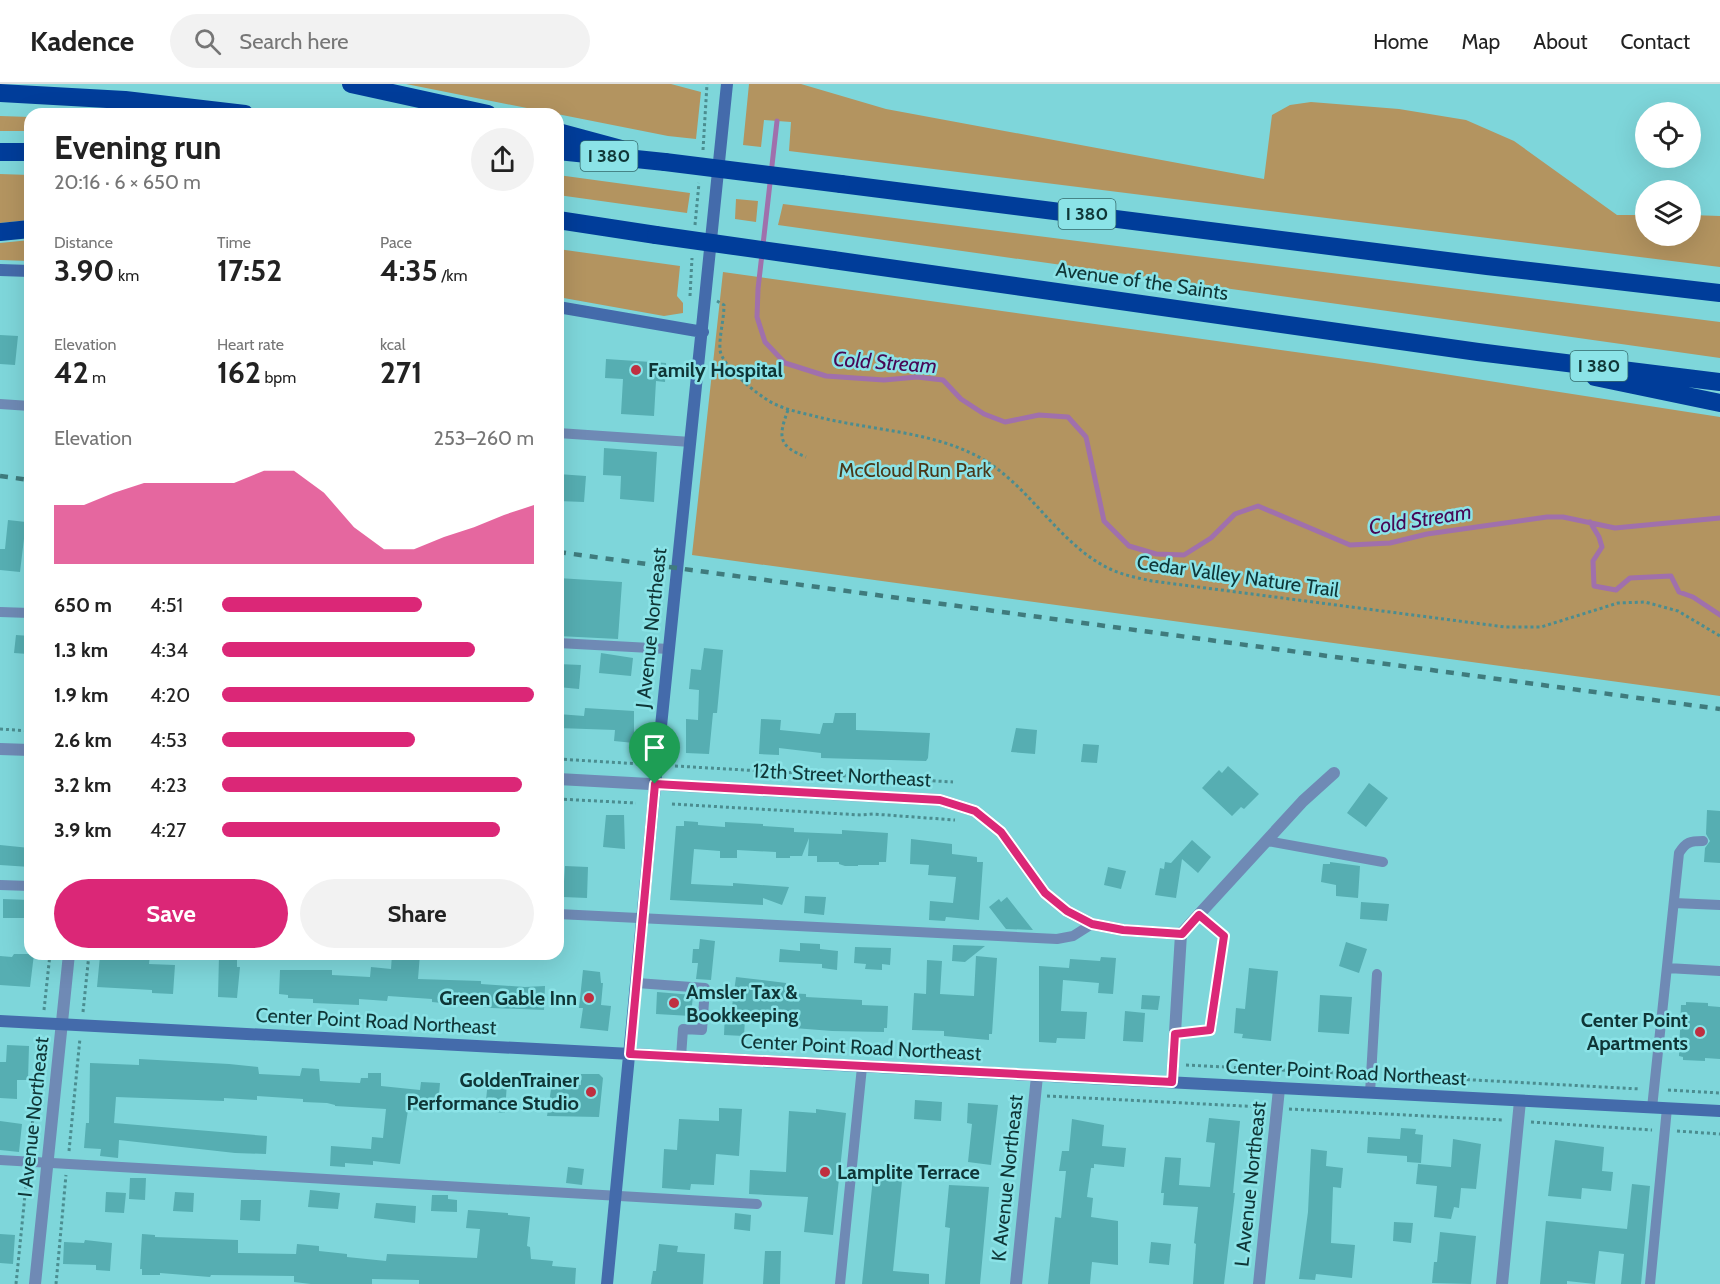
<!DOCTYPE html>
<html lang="en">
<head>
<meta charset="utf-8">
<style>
  body { margin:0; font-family:Cabin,sans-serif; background:#f2f2f2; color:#222; height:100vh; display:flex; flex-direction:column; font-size:22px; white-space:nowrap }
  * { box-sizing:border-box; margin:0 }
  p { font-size:20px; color:#767676 }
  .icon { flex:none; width:33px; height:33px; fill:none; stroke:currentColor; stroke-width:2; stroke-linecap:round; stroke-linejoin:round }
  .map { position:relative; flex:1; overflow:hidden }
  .panel { position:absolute; left:24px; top:24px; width:540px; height:852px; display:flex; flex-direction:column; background:#fff; border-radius:18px; box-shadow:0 6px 24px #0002 }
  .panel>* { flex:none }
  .buttons { position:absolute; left:1635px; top:18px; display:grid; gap:12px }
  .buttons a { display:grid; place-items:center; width:66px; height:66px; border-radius:50%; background:#fff; box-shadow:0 6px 24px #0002; font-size:30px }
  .pin { position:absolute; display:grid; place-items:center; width:51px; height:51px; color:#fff; margin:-62px -26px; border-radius:50% 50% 50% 0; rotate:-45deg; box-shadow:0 0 6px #0007 }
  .pin .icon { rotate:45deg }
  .round { display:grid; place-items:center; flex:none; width:63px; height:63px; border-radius:32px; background:#f2f2f2 }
  .headline { display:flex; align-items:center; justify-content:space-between; height:102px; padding:0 30px }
  h1 { font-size:33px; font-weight:700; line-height:45px }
  .stats { display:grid; grid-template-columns:repeat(3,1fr); gap:9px; height:102px; padding:6px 30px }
  .stats div { display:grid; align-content:center }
  .stats b { font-size:30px; font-weight:700 }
  .stats small { font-size:16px; font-weight:400 }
  .stats p { font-size:16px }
  .chart { height:168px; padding:12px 30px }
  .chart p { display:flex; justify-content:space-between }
  .chart svg { width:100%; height:108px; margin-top:6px; fill:#db2777; opacity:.7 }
  .cta { display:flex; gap:12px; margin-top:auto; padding:12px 30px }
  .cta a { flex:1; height:69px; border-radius:36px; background:#db2777; color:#fff; font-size:24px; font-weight:700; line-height:69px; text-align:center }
  .cta a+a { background:#f2f2f2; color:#222 }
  ul { padding:0 30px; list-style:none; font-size:20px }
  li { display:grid; grid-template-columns:96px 72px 1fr; align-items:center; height:45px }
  li i { height:15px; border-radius:8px; background:#db2777 }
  header { display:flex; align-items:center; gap:36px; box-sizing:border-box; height:84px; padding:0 30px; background:#fff; border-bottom:2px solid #e0e0e0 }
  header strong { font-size:28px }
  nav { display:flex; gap:33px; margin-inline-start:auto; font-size:21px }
  .search { width:420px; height:54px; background:#f2f2f2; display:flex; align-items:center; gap:15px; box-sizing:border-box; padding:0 21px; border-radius:33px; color:#767676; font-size:22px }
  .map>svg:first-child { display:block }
  .green { fill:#b39460 }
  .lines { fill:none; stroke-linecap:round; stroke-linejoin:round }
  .stream { stroke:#a070ac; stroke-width:5 }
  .building { fill:#56aeb2 }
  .path { stroke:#4b8d90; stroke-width:3; stroke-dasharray:3 3; stroke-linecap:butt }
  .lane { stroke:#6f8ab5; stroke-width:10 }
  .street { stroke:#6f8ab5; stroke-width:12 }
  .secondary { stroke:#446bab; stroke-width:12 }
  .highway { stroke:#003d9a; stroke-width:18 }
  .rail { stroke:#3f7b7d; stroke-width:4.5; stroke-dasharray:8 8; stroke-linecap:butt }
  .highway-bridge { stroke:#003d9a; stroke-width:18 }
  .route-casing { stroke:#fff; stroke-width:12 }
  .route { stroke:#db2777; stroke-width:8 }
  .poi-dot { fill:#bf2f40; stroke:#8be3e7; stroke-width:2 }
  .labels { text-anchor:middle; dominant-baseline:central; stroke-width:5; stroke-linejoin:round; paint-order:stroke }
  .shield { fill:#8be3e7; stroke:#346a6c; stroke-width:1.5 }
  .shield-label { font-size:18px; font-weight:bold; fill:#0f3637 }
  .street-label { font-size:20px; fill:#0f3637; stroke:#8be3e7 }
  .poi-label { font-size:20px; font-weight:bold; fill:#0f3637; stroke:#8be3e7; text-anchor:start }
  .park-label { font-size:20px; fill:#4a3819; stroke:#8be3e7 }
  .water-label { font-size:21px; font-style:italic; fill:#480855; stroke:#8be3e7 }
</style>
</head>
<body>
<header>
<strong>Kadence</strong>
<div class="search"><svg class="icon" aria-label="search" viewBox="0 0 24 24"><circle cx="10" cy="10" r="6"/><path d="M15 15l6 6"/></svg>Search here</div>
<nav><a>Home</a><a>Map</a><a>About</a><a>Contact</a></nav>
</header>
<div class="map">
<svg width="1720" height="1200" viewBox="0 0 1720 1200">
  <rect width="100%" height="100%" fill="#7ed6da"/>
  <path class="green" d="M406,0H671L701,8L696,55L668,52Z
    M749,0H801L886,25L1264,95L1272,31L1290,21L1311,18L1399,25L1466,36L1514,57L1617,131H1645L1646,152H1690L1691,131L1720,132V183L789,67L791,38L764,36L761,63L743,61Z
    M0,32L30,33V47H0Z
    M0,90L30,91V136L0,139Z
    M558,91L690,109L687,129L558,111Z
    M736,115L758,117L756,138L735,135Z
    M783,120L1720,238V274L778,141Z
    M30,156V177L0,176V159Z
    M558,165L680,182L677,212L683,219V229L664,232L558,213Z
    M723,188L1374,279L1720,333V612L692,471Z"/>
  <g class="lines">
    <path class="stream" d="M777,37L758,205L757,233L765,258L785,279L826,292L884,296L917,293L943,296L961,315L984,330L1005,338L1039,331L1068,333L1086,353L1104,437L1129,462L1156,470L1184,471L1211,454L1235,430L1258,422L1350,461L1390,459L1427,450L1547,433H1563L1615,444L1720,434
      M1590,438L1599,453L1602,463L1593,477L1594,502L1616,506L1630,494L1671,492L1679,508L1693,513L1720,531"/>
  </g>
  <path class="building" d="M0,251L18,252L15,281L0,280Z
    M606,275L666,279L665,298L656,297L654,332L621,330L623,295L605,294Z
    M604,364L657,368L654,418L620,415L621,392L603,391Z
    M558,390L586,392L584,418L558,417Z
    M8,436L26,438L20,488L0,486V465H5Z
    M558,494L622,498L618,555L558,552Z
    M16,551L30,552L28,570L14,569Z
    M704,564L723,566L717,629H713L709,670L686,669V635L698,636L699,606L689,605L691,585L701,586Z
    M601,569L633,574L631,592L599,589Z
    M558,580L581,581L579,605L558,603Z
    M585,624L634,627V659L614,657L615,646L558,644V630L584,632Z
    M835,629H856V646L930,649L928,674L926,677L821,674V669L779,664V671L759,670L761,635L781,636L780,646L820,650L823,639H833Z
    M1016,644L1037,646L1035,670L1011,668Z
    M1083,660L1099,661L1097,679L1081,678Z
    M1228,682L1259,710L1244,725L1241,723L1232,732L1202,704L1219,686L1222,689Z
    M1369,699L1388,714L1366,743L1347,729Z
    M1707,726L1720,727V779L1704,778L1705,764L1710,757L1706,750Z
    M606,731H624L625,765L603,763Z
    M684,737L698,738V741L725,743V738L763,740V742L794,744V748L842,750V746L888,749L886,778H879V781H858V782H845L839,780V778H817V772H808L809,754L802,772H790V774H776V768L737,766V774H720V767L694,765L691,800L733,802V799L789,803L782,821L763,814V821L670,816L676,742H684Z
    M911,755L952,760V770L977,773V778H983L979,836L946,833L945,837L929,836L930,817L953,819L956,793L928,791L929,781L910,780Z
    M1192,756L1211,773L1198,789L1182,775L1176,814L1155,811L1160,784L1164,785L1165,778L1171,779Z
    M0,761L30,764V783L0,781Z
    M1330,778L1360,782L1358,814L1336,812V801L1321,798L1323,780H1330Z
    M565,782L588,783L587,814L563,813Z
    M1108,783L1126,787L1121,805L1104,801Z
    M805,812L826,813L824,831L804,829Z
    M1007,813L1033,846L1006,845L989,823L999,815L1001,818Z
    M3,815L30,816V834H3Z
    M1361,818L1389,820L1387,837L1360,835Z
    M700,855L715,857L711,896L696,895L698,879H692L693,865H699Z
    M1346,858L1367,865L1359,889L1339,882Z
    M800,859L820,860V865L838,867L837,886L822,884V880L779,878L780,865L800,867Z
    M953,861L985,862L965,878L952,877Z
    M855,863L891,864L890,881L882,880V886L865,885L866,880L854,879Z
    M14,870H34L30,903L0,901V872L12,873Z
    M128,870H150L149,880L175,881L173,910L152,909V906L97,903L100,872L128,873Z
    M392,870H420L418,895L481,897V900L525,903L545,902L544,926L492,924L432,918V915L388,912L387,917L359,915V921L313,919V915L288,914V911L279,910L280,886H332V891L370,893L371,883L391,885Z
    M219,872L237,875V883H240L237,914L218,913Z
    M976,872L997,874L992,950H989V956L944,952V947L912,946L914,909L926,910L927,876L942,877L940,910L974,912Z
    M1101,873L1116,874L1113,910L1098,909L1099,899L1063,896L1061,927L1087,928L1085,955L1057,954L1056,959L1039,958V882L1069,884L1070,875L1100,877Z
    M1249,884L1278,887L1271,957L1242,954L1243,950L1234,949L1236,924L1245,925Z
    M583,886L600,888L601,899H603L601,921L611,922L608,947L580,944L583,924H579Z
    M736,893L786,899V909L806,910V913L862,916V921L888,922L887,944H884V948L832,947L794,944V939L745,935L744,952L724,951L725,929L731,930Z
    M657,908L693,911L691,932L656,930Z
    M1142,911L1160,912L1158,926L1141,925Z
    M1320,911L1352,913L1349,950L1318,948Z
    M1686,918L1708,919V922L1720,923V975L1705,974V977L1683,976V973L1679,972L1681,921H1686Z
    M1125,927L1145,929L1143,958L1123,957Z
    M7,961L29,962L28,996H17V1015L0,1014V978H6Z
    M139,975L229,980L258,983L259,990L300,992L302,984L319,985L320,997L360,999L361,994H368V989H381V1002L420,1006L421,998L440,999L438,1022L434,1021L433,1027L408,1026L400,1080L373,1077V1081L345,1079V1083L330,1082L331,1062L371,1065L372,1053L383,1054L386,1025L335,1022V1021L327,1019L303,1018V1015L257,1012V1016L224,1014V1017L116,1013L114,1039L267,1052L266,1070L235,1069L119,1056L118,1074L100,1072L101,1065L84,1064L86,1039H89L90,979L139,981Z
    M581,990H599L603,994L599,1033L547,1032L552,999L581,1001Z
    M488,996L507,998L505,1029L485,1027Z
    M915,1016L942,1018L941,1037L914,1035Z
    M968,1019L998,1021L991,1081L968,1078L972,1040L967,1039Z
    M719,1024L742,1025L739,1072L716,1070L714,1101L691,1100L690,1106L662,1104L664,1065L677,1066L679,1035L719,1037Z
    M816,1025L846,1029L833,1151L804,1148L808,1113L749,1110L750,1086L786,1088L789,1027L816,1029Z
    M1209,1034L1240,1037L1233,1109H1235L1224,1200H1193L1196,1160L1194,1159L1198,1123L1163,1121L1164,1109H1161L1165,1073L1181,1074L1179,1101L1210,1103L1215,1059L1206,1058Z
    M1072,1035L1104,1041L1102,1062L1126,1064L1124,1083L1094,1080V1084H1091L1087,1113L1093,1114L1091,1133L1118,1137V1181L1092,1178L1090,1200H1048L1055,1133L1061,1134L1066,1087H1059L1062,1067H1069Z
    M0,1037L22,1040L19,1068L0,1066Z
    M1401,1044L1416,1045L1415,1050L1423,1051L1421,1079L1407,1078V1072L1367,1069L1368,1053L1400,1055Z
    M1453,1055L1481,1060L1476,1105L1461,1104L1459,1124L1454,1123L1451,1135L1434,1133L1437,1102L1416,1100L1418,1080L1451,1083Z
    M1555,1056L1604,1063L1602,1087L1613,1088L1611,1107L1582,1104L1581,1115L1548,1112Z
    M1311,1065L1327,1067L1326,1082L1343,1084L1341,1104L1333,1103L1331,1159L1355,1161L1352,1194L1316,1190L1315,1196L1299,1195L1308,1128Z
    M568,1083L584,1085L582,1101L566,1099Z
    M874,1084L903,1087L893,1187L929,1190V1200H862Z
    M130,1094H146L145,1116L129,1115Z
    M1632,1100L1650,1102L1641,1200H1621L1624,1170L1599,1167L1595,1200L1567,1197V1200H1540L1546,1137L1627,1145Z
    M949,1101L989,1103L980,1200H945L950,1144L945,1143Z
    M310,1106L340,1109L338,1125L308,1123Z
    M106,1108L126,1109L124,1129L105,1128Z
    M175,1108L194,1109L193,1128L173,1127Z
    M432,1111H448V1115L457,1116V1128L431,1127Z
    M241,1116H261L260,1137L240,1136Z
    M376,1119L416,1122L415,1139L374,1134Z
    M468,1126L508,1129V1131L530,1133L527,1162L530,1163L531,1175L553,1177L552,1182L576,1184L575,1200H419V1196L372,1195V1200H311L294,1198V1192L211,1191L210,1193L160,1189V1191H142V1185H140L142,1150L155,1151V1153L238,1156V1169L296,1170L297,1160L319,1162V1167L347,1170V1173L386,1177L387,1170L477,1174L480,1145L466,1144Z
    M735,1129L751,1131L750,1147L734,1145Z
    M1394,1138L1413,1139L1411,1159L1393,1157Z
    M1440,1148L1476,1152L1471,1200L1432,1199L1434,1178H1437Z
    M0,1150L15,1151L13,1180L0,1179Z
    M85,1156L112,1159L110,1187L96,1186V1181L63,1180L64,1158L84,1159Z
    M1151,1158L1171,1160L1169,1181L1149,1179Z
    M659,1160L678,1162L677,1168L705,1170L703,1200H651L653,1187H656Z
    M765,1167H781L780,1200H763Z"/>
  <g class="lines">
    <path class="path" d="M703,66L707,0
      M695,141L699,99
      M690,212L692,174
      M717,217L724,221C724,236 719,252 720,266C722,281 751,305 763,313C779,325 799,328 818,333C870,346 929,347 977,372C1029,399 1056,458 1108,484C1122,491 1138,494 1152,497L1505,543H1541L1618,519L1645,518L1678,527L1720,552
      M788,326C778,353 778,362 806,373
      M0,645L30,647
      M558,675L641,680
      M675,682L953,698
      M558,715L636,719
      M672,720L861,731L873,730L955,736
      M44,926L50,870
      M83,928L89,870
      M1186,981L1359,990
      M1383,991L1640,1005
      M1668,1006L1720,1009
      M1047,1012L1263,1023
      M1289,1025L1504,1036
      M1531,1038L1652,1046
      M1677,1047L1720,1050
      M30,1064L41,951
      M69,1067L80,954
      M16,1200L27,1091
      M56,1200L66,1091"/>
    <path class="lane" d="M0,320L30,322
      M558,349L691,358
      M0,528L30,529
      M558,559L669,565
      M1267,757L1383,778
      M0,801L30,802
      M1674,819L1720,821
      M558,830L1057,855L1073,852L1092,840
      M1667,884L1720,887
      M637,899L705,904L702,946L683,945L681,973
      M1175,950L1211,946L1224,852L1199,831
      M1370,1009L1377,890
      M1652,1024L1679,769C1686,758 1690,757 1703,757
      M0,1076L757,1120
      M840,1200L862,983
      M1650,1200L1667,1024"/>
    <path class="street" d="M0,665L30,666
      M558,695L940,716L975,727L1001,748L1045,809L1067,827L1092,840L1123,846L1181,850
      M1172,998L1181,850L1303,717L1334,689
      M35,1200L69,870
      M1016,1200L1037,992
      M1259,1200L1279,1005
      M1502,1200L1520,1017"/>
    <path class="secondary" d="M0,186L30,187
      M558,223L703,248
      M0,937L1720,1027
      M607,1200L657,681L727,0"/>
    <path class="highway" d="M351,0L488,30
      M0,9L125,16L245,30
      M558,48L621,65
      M558,67L665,78
      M0,68H30
      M841,100L1487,182L1720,209
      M558,136L656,151
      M0,148L30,145
      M833,176L1478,268L1720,298
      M1595,293L1720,319"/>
    <path class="rail" d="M0,392L30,396
      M558,468L1720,625"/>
    <path class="highway-bridge" d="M665,78L841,100
      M656,151L833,176"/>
  </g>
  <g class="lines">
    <defs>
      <path id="route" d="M655,700L940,716L975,727L1001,748L1045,809L1067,827L1092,840L1123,846L1182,850L1199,831L1224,852L1210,946L1175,950L1172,998L630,970Z"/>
    </defs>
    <use href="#route" class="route-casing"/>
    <use href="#route" class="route"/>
  </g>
  <g class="poi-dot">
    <circle cx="636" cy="286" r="6"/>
    <circle cx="589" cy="914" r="6"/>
    <circle cx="674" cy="919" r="6"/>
    <circle cx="1700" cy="948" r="6"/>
    <circle cx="591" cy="1008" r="6"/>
    <circle cx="825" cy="1088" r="6"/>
  </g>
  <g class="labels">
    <g class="shield">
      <rect x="580.5" y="57" width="57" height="30" rx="4.5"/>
      <rect x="1058.5" y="115" width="57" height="30" rx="4.5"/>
      <rect x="1570.5" y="267" width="57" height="30" rx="4.5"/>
    </g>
    <g class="shield-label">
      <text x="609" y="72">I 380</text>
      <text x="1087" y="130">I 380</text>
      <text x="1599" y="282">I 380</text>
    </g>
    <g class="street-label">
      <text transform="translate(1142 197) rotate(8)">Avenue of the Saints</text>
      <text transform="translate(1238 492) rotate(8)">Cedar Valley Nature Trail</text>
      <text transform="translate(651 544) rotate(-84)">J Avenue Northeast</text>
      <text transform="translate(842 691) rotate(3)">12th Street Northeast</text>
      <text transform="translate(376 937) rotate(3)">Center Point Road Northeast</text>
      <text transform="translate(861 963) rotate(3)">Center Point Road Northeast</text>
      <text transform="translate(1346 988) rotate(3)">Center Point Road Northeast</text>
      <text transform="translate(33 1033) rotate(-84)">I Avenue Northeast</text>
      <text transform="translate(1007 1094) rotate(-84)">K Avenue Northeast</text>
      <text transform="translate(1250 1100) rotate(-84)">L Avenue Northeast</text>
    </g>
    <g class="poi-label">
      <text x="648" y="286">Family Hospital</text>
      <text x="686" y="908">Amsler Tax &amp;<tspan x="686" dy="23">Bookkeeping</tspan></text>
      <text x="577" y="914" text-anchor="end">Green Gable Inn</text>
      <text x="1688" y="936" text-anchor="end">Center Point<tspan x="1688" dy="23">Apartments</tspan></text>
      <text x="579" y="996" text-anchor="end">GoldenTrainer<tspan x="579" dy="23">Performance Studio</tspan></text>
      <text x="837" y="1088">Lamplite Terrace</text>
    </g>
    <g class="park-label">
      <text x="915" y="386">McCloud Run Park</text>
    </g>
    <g class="water-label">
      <text transform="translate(885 278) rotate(4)">Cold Stream</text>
      <text transform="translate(1420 435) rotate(-9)">Cold Stream</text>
    </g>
  </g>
</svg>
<div class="buttons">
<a><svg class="icon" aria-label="locate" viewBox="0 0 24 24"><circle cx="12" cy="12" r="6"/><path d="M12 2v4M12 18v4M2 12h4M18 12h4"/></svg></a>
<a><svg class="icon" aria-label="layers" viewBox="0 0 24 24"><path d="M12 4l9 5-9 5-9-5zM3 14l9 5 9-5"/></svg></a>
</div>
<div class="pin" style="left:655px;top:700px;background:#1e9e55"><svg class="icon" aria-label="arrive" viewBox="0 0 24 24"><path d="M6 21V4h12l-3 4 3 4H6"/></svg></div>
<section class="panel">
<div class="headline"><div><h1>Evening run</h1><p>20:16 · 6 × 650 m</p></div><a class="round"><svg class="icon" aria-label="share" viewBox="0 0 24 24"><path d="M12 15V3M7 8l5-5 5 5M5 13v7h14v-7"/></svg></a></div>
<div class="stats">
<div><p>Distance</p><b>3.90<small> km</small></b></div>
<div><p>Time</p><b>17:52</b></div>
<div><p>Pace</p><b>4:35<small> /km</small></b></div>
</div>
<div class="stats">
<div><p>Elevation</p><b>42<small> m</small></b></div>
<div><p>Heart rate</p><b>162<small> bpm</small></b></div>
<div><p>kcal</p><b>271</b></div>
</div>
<div class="chart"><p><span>Elevation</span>253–260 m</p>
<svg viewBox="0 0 160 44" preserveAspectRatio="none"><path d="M0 44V20L10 20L20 15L30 11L40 11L50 11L60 11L70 6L80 6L90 15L100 29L110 38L120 38L130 33L140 29L150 24L160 20V44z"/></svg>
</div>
<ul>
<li><b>650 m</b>4:51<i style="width:64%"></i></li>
<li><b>1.3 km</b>4:34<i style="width:81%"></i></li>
<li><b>1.9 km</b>4:20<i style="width:100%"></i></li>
<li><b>2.6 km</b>4:53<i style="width:62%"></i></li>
<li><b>3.2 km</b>4:23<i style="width:96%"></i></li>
<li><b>3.9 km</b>4:27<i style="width:89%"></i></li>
</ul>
<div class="cta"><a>Save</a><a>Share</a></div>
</section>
</div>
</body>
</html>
